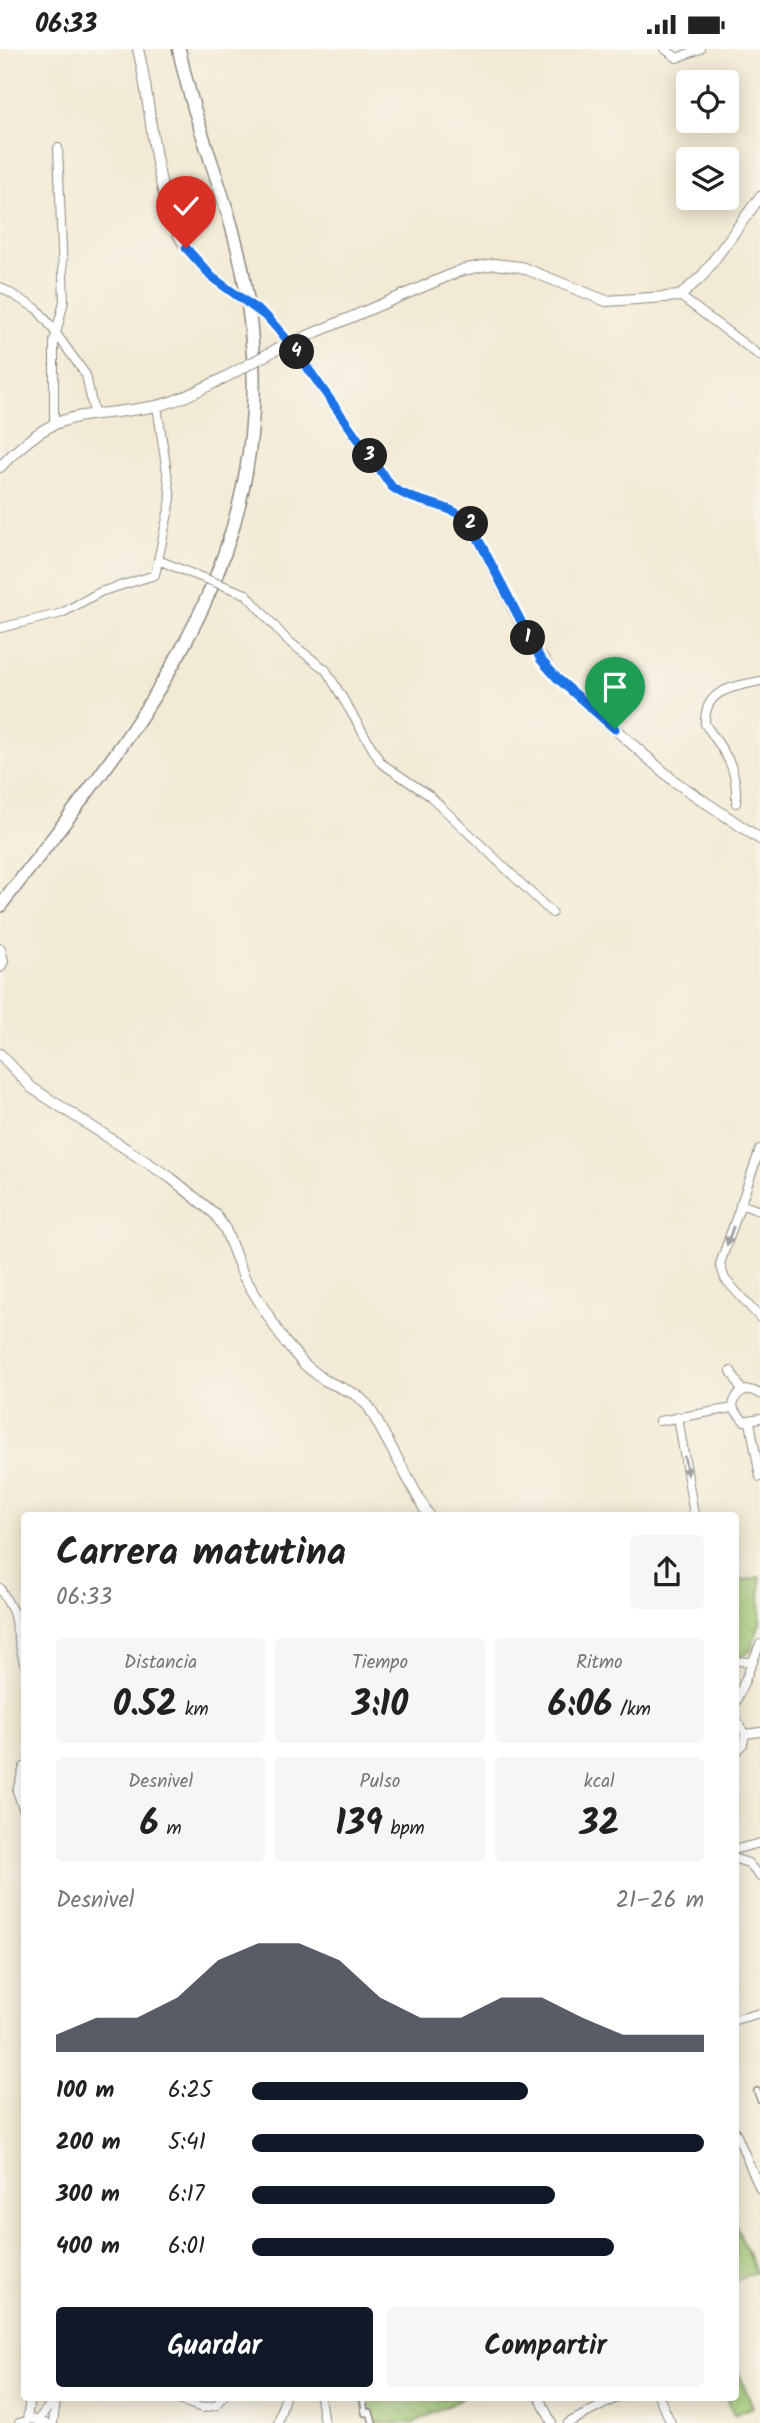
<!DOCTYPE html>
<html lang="es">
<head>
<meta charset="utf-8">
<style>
  body { margin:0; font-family:Kalam,sans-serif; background:#f6f6f6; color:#222; height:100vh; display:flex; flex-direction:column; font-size:26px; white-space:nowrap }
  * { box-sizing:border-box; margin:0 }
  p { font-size:23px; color:#767676 }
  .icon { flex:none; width:38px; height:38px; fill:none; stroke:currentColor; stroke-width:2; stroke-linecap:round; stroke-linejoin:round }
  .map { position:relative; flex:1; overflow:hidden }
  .side { position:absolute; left:21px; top:1463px; width:718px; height:889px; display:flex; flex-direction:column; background:#fff; border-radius:7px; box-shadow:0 4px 18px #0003 }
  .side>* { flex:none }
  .buttons { position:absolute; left:676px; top:21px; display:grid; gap:14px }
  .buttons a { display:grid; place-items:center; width:63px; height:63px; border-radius:7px; background:#fff; box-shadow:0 4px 18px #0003; font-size:35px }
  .pin { position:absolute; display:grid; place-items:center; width:60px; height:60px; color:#fff; margin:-72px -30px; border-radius:50% 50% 50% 0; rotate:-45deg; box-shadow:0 0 7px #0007 }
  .pin .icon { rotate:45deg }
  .km { position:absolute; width:35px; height:35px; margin:-18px; border-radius:50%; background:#222; color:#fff; font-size:19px; line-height:35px; text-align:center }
  .round { display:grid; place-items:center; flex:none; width:74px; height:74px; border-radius:7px; background:#f6f6f6 }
  .summary { display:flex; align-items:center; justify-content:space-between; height:119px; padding:0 35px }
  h1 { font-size:38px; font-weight:700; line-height:52px }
  .figures { display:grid; grid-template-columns:repeat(3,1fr); gap:10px; height:119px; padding:7px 35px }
  .figures div { display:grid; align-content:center; border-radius:7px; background:#f6f6f6; text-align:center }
  .figures b { font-size:35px; font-weight:700 }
  .figures small { font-size:19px; font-weight:400 }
  .figures p { font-size:19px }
  .chart { height:196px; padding:14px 35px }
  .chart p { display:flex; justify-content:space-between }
  .chart svg { width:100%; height:126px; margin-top:7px; fill:#111827; opacity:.7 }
  .button { display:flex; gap:14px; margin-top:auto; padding:14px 35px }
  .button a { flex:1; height:80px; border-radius:7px; background:#111827; color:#fff; font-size:28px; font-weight:700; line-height:80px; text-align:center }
  .button a+a { background:#f6f6f6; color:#222 }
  ul { padding:0 35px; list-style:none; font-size:23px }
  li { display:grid; grid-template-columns:112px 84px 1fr; align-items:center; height:52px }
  li i { height:18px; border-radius:9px; background:#111827 }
  .status { display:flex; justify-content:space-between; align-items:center; height:49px; padding:0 35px; background:#fff; direction:ltr }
  .status svg { height:19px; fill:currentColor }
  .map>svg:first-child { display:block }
  .grass { fill:url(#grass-dots); stroke:#677b51; stroke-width:2 }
  .garden { fill:#a3cb77; stroke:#677b51; stroke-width:2 }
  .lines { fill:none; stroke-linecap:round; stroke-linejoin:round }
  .pedestrian-casing { stroke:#8e8a80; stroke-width:8 }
  .minor-casing { stroke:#8e8a80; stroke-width:10 }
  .tertiary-casing { stroke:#8e8a80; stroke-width:12 }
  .trunk-casing { stroke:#8e8a80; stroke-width:15 }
  .pedestrian { stroke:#fff; stroke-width:5 }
  .minor { stroke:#fff; stroke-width:8 }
  .tertiary { stroke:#fff; stroke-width:10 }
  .trunk { stroke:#fff; stroke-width:12 }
  .minor-bridge-casing { stroke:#8e8a80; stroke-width:10; stroke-linecap:butt }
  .tertiary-bridge-casing { stroke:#8e8a80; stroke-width:12; stroke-linecap:butt }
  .minor-bridge { stroke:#fff; stroke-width:8 }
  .tertiary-bridge { stroke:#fff; stroke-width:10 }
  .oneway { fill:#a0a0a0 }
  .route-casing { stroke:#fff; stroke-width:14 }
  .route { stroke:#1a73e8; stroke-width:9 }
</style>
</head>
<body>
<div class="status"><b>06:33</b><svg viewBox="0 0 49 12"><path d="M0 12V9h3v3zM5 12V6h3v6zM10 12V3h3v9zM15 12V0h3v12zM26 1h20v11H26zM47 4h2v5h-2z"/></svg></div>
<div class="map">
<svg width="760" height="2374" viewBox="0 0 760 2374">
  <defs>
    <pattern id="grass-dots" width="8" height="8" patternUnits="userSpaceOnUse" patternTransform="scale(1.75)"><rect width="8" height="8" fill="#a3cb77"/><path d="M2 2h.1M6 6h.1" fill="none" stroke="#8cae67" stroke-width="1.8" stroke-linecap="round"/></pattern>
  </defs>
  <rect width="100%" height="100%" fill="#f7f3e8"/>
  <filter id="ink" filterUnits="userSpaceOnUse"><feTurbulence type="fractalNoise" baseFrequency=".0143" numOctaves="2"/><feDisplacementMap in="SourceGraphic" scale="14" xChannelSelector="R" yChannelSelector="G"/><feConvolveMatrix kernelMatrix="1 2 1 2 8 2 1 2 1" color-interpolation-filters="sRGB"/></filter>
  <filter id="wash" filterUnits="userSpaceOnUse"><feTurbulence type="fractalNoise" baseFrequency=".00686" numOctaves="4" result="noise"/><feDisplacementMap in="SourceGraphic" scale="28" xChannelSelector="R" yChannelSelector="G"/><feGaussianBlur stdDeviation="1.57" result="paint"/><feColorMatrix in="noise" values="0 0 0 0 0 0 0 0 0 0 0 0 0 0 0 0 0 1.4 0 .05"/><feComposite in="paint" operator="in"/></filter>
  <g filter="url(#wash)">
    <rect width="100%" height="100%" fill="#f2ead4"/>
    <path class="grass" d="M760,1528V1574L750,1603L735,1608V1533Z
      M363,2349H463L413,2374H373L370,2363L365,2364Z"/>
    <path class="garden" d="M735,2175L756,2223L735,2232Z
      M739,2325L753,2358L734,2366L727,2349L735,2348V2327Z"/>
  </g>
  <g filter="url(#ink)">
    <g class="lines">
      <defs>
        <path id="pedestrian" d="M757,2042L760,2050
          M363,2348L365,2364L370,2363L373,2374"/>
        <path id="minor" d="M665,0L677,9L700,0
          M0,238L37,260L50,276L86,326L94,364
          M680,247L760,307
          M54,374V293L64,252L58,99
          M158,511L190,524
          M246,545L287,591L326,621L381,714L430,747L552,864
          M0,579L62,564L100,543L155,526L171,450L157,357
          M736,754C738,717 725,704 705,675C704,640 733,638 760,632
          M760,1100L720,1215L725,1230L760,1269
          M740,1155L760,1162
          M731,1322L742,1342
          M760,1345C746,1336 734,1343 733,1359L744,1372L760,1369
          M678,1368L694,1466
          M659,1372L733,1359
          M750,1373L760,1428
          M0,1539L13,1563L24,1615
          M735,1612L753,1613
          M735,1655L760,1595
          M735,1668L745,1685L743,1695L735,1704
          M745,1685L760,1683
          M24,1718L17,1742L24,1762
          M737,1800L760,1794
          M736,1810L748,1814L760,1828
          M735,1971L760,1964
          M735,2082L760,2140
          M171,2348L202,2359L217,2356L223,2348
          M320,2348L324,2374
          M539,2348L552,2374
          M659,2348L671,2374
          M27,2371L30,2348
          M38,2371L56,2348
          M19,2374L32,2370L45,2374
          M53,2374L56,2352
          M278,2374L285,2348
          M568,2374L618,2348"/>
        <path id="tertiary" d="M138,0C152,58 152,121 174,176C182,197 197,213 213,229
          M267,268L290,294L392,438C416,456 448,452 470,474L530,593L557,629L674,732L760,790
          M286,296L462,221L494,215L521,218L606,252L680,247L703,226L760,148
          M0,418C61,354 79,372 156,357C179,352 201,340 222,330
          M0,900L3,912L0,918
          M0,1005L32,1039L171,1129L215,1165L225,1180L244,1228L284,1292L304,1315L324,1331L357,1346L369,1358L428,1466"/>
        <path id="trunk" d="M0,857C154,659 294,494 243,224C228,148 194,76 179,0"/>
      </defs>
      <use href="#pedestrian" class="pedestrian-casing"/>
      <use href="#minor" class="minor-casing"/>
      <use href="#tertiary" class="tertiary-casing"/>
      <use href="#trunk" class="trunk-casing"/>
      <use href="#pedestrian" class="pedestrian"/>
      <use href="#minor" class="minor"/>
      <use href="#tertiary" class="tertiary"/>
      <use href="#trunk" class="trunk"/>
      <defs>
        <path id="minor-bridge" d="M190,524L246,545"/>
        <path id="tertiary-bridge" d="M213,229L267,268
          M222,330L279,299"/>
      </defs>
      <use href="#minor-bridge" class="minor-bridge-casing"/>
      <use href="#tertiary-bridge" class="tertiary-bridge-casing"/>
      <use href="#minor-bridge" class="minor-bridge"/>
      <use href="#tertiary-bridge" class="tertiary-bridge"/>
    </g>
    <defs><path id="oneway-solid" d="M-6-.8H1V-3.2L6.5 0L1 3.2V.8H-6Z" transform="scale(1.75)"/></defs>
    <g class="oneway">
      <use href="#oneway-solid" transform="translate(730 1187) rotate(109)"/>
      <use href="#oneway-solid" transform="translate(686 1417) rotate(80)"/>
    </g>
  </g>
  <g class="lines" filter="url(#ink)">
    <defs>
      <path id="route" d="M186,199L213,229L267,268L290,294L392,438C416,456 448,452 470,474L541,611L557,629L615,680"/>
    </defs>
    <use href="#route" class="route-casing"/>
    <use href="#route" class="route"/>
  </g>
</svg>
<div class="buttons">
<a><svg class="icon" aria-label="locate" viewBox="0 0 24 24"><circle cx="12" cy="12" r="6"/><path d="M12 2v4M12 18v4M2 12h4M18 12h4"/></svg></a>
<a><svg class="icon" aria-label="layers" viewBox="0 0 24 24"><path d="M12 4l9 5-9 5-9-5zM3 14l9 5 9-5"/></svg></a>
</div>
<div class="pin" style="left:615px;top:680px;background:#1e9e55"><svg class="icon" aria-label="arrive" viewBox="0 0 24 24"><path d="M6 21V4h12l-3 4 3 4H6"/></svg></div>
<div class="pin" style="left:186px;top:199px;background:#d93025"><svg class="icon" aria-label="check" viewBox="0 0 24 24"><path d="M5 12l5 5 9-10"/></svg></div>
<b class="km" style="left:528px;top:589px">1</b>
<b class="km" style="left:471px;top:475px">2</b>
<b class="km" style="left:370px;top:407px">3</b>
<b class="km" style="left:297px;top:303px">4</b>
<section class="side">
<div class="summary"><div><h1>Carrera matutina</h1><p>06:33</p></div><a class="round"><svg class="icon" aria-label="share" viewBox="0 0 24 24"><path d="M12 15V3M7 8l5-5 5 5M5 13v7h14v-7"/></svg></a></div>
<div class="figures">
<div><p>Distancia</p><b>0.52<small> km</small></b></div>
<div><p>Tiempo</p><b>3:10</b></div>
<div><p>Ritmo</p><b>6:06<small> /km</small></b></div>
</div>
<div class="figures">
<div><p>Desnivel</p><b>6<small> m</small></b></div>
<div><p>Pulso</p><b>139<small> bpm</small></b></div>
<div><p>kcal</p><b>32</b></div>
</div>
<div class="chart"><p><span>Desnivel</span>21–26 m</p>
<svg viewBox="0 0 160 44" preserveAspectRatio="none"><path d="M0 44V38L10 32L20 32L30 25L40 12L50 6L60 6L70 12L80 25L90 32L100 32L110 25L120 25L130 32L140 38L150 38L160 38V44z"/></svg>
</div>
<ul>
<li><b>100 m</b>6:25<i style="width:61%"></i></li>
<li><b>200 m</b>5:41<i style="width:100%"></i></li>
<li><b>300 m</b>6:17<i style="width:67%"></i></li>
<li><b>400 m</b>6:01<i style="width:80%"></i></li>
</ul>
<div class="button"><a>Guardar</a><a>Compartir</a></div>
</section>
</div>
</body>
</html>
